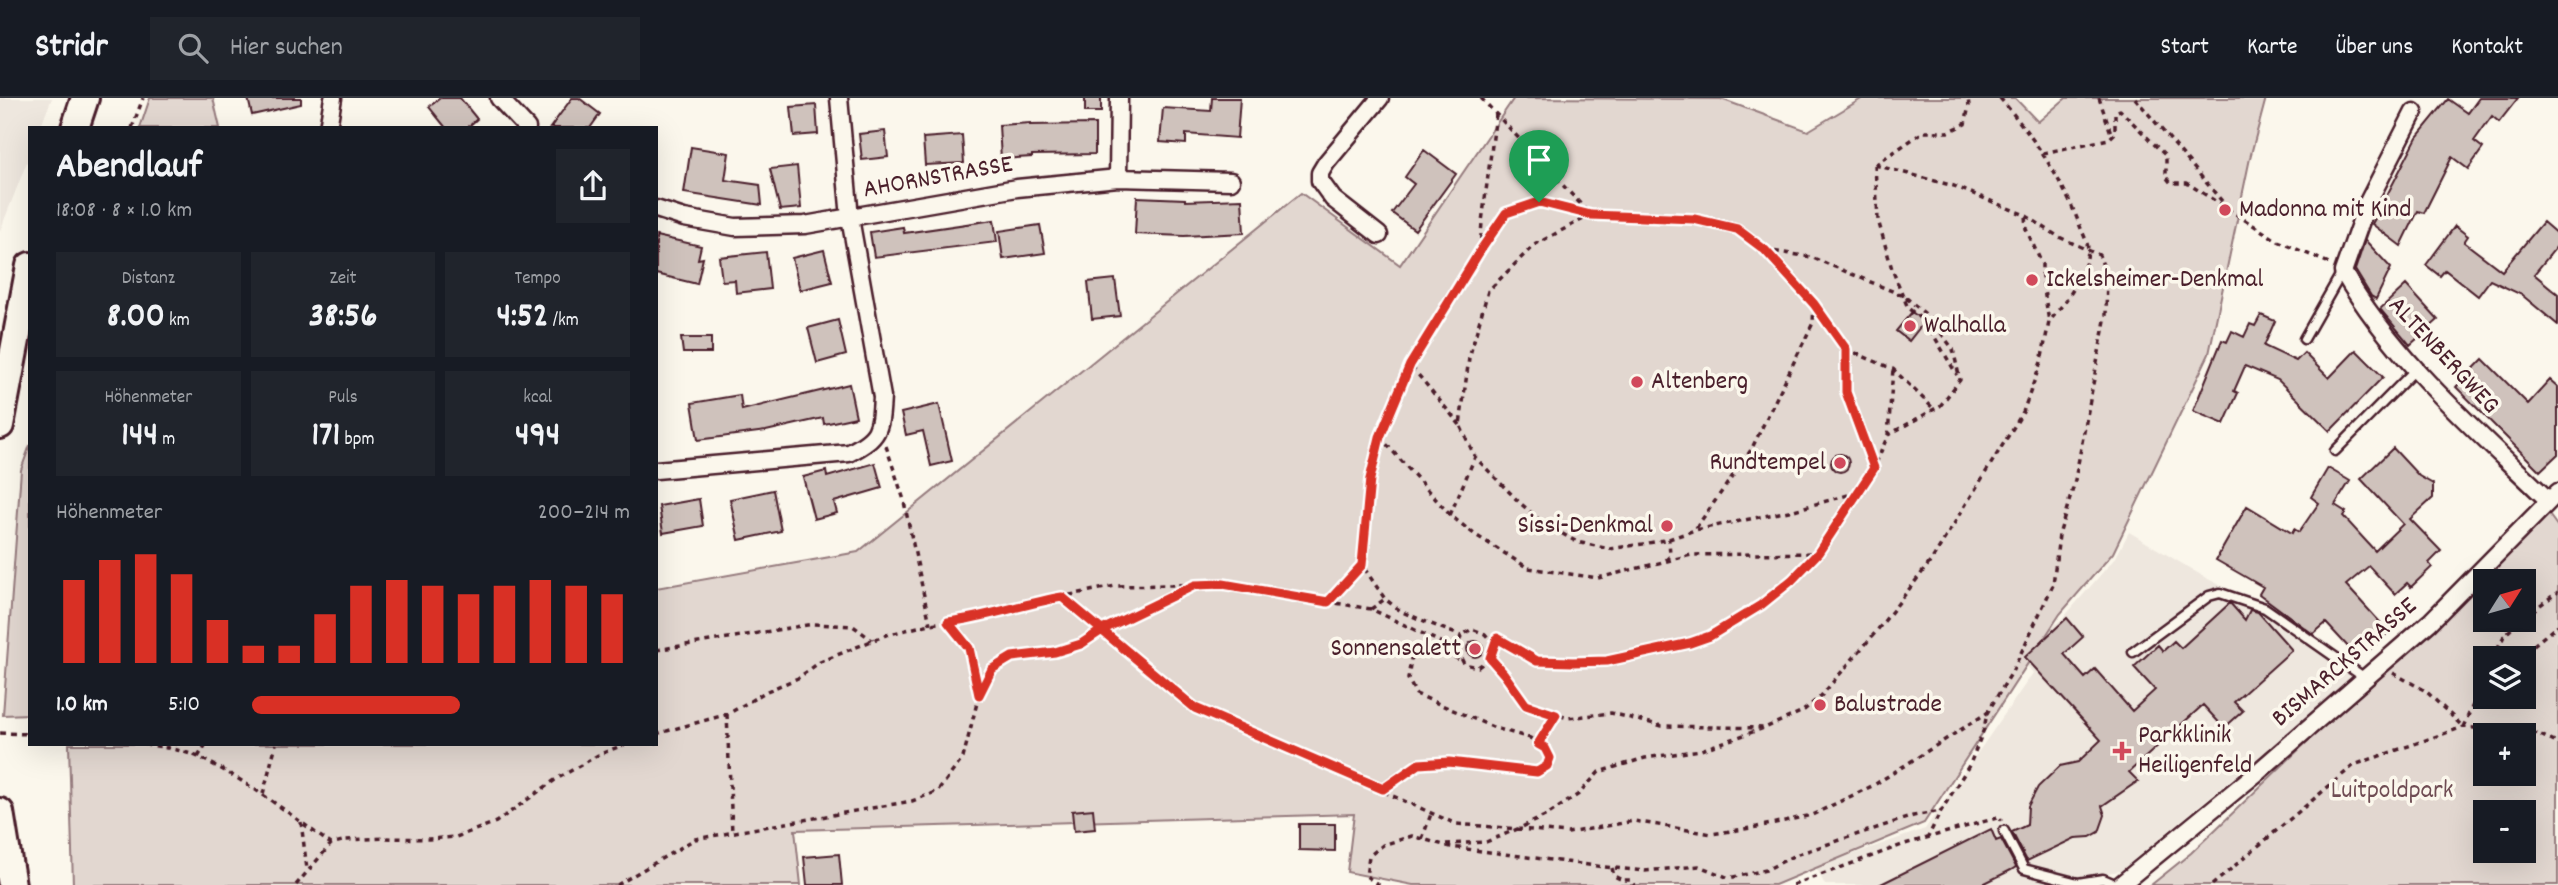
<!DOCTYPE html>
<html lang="de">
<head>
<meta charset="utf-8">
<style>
  body { margin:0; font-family:Dekko,sans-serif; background:#20242c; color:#f1f3f6; height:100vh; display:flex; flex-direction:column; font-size:26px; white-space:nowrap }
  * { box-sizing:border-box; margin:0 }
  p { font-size:23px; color:#9ea1a6 }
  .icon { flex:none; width:38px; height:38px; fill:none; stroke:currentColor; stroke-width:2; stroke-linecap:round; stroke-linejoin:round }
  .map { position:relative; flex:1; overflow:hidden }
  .panel { position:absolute; left:28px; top:28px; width:630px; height:620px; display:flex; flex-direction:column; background:#171b24; border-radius:0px; box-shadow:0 7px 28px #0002 }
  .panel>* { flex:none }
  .needle { width:46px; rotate:53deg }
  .controls { position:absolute; left:2473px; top:471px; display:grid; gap:14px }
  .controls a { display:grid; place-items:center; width:63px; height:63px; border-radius:0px; background:#171b24; box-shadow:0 7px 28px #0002; font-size:35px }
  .pin { position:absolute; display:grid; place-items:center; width:60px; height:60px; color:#fff; margin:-72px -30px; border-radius:50% 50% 50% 0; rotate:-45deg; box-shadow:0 0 7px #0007 }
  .pin .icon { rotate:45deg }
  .round { display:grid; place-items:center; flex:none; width:74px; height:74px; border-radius:0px; background:#20242c }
  .head { display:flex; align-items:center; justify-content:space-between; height:119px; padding:0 28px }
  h1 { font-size:38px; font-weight:700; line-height:52px }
  .figures { display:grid; grid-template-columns:repeat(3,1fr); gap:10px; height:119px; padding:7px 28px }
  .figures div { display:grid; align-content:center; border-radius:0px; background:#20242c; text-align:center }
  .figures b { font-size:35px; font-weight:700 }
  .figures small { font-size:19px; font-weight:400 }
  .figures p { font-size:19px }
  .chart { height:196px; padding:14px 28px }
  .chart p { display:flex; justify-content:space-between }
  .chart svg { width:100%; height:126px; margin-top:7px; stroke:#d93025; stroke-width:6 }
  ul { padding:0 28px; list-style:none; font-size:23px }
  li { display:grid; grid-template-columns:112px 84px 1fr; align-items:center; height:52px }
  li i { height:18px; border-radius:9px; background:#d93025 }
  header { display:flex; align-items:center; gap:42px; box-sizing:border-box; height:98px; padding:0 35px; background:#171b24; border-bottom:2px solid #363941 }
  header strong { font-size:33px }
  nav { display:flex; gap:38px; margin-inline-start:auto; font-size:24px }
  .search { width:490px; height:63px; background:#20242c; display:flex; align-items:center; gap:18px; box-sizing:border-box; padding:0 24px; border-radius:0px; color:#9ea1a6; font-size:26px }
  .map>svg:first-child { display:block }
  .built { fill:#eee7de }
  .green { fill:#e2d7d0; stroke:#967b7e; stroke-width:2; fill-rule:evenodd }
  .building { fill:#cfc2bc; stroke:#4a1f2b; stroke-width:2 }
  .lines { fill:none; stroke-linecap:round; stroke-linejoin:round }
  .lane-casing { stroke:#4a1f2b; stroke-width:13 }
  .street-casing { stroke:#4a1f2b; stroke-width:21 }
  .primary-casing { stroke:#4a1f2b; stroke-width:32 }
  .path { stroke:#4a1f2b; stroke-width:3.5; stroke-dasharray:5 5; stroke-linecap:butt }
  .lane { stroke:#fbf7ec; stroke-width:8 }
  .street { stroke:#fbf7ec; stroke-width:16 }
  .primary { stroke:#fbf7ec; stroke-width:26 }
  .route-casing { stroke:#fff; stroke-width:14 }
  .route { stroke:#d93025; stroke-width:9 }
  .poi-dot { fill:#d1495b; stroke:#fbf7ec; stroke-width:2.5 }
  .labels { text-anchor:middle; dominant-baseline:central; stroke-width:7; stroke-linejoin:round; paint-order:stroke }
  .street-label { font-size:26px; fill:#4a1f2b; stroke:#fbf7ec }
  .poi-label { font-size:26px; fill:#4a1f2b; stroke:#fbf7ec; text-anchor:start }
  .park-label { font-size:26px; fill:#704d54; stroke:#fbf7ec }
</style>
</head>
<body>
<header>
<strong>Stridr</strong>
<div class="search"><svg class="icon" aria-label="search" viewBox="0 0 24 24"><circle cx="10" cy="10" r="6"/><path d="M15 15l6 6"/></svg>Hier suchen</div>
<nav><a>Start</a><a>Karte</a><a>Über uns</a><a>Kontakt</a></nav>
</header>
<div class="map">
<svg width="2558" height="787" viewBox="0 0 2558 787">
  <rect width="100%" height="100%" fill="#fbf7ec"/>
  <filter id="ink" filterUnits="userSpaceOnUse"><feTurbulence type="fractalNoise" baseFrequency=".0143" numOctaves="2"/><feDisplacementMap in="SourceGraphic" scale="14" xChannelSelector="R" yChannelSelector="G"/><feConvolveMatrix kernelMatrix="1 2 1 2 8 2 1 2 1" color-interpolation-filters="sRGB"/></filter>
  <g filter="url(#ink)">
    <path class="built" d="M0,0H52L40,30H30V56L0,133Z
      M2129,434L2206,480L2275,515L2362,573L2120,773L2086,778L2071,787H1825L1816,769L1925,731L2033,575L2019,558L2064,519L2116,459Z"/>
    <path class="green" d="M150,0H213L220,30H140Z
      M1514,0L1721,1L1808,33L1863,0H2015L2038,24L2066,0H2266L2250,60L2209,256L2113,455L2060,516L1924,725L1775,787H1413L1347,774L1354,716L795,732L801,787H73L69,646H656V490L858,454L1301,95L1400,167Z
      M30,347V616L3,617L21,372Z
      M2544,410L2558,429V787H2151L2191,755L2384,570ZM2485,483H2524V522H2485ZM2485,560H2524V598H2485ZM2485,637H2524V676H2485ZM2485,714H2524V752H2485Z"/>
    <path class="building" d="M248,0H301V6L252,17Z
      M440,0H460L477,21L467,30H446L429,9Z
      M572,0H579L600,16L590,30H550Z
      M1085,0H1101V14H1085Z
      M1212,0H1240L1237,40L1186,36V46L1160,44L1163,10L1211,13Z
      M2479,0H2518L2499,24L2492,18L2474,43L2483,50L2468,71L2452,59L2424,115L2418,113L2401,148L2372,126L2417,39L2448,1L2468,15Z
      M816,7L818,36L794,38L791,9Z
      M1030,25V27L1095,26V56L1032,57V59L1001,61L999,27Z
      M885,33L888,59L862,62L859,36Z
      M962,37L964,65L925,67L923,40Z
      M691,49L729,55L725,82L760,87L762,107L684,95Z
      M1424,52L1456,76L1415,132L1392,115L1414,86L1405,79Z
      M797,68L801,110L780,112L770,71Z
      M1137,99L1185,101V103L1242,101L1244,135L1184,138L1135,136Z
      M994,122L997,144L874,159L870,134L903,129L904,135Z
      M2543,124L2558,137V147L2534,176L2558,196V227L2522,197L2490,182L2478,198L2445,172L2440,178L2426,167L2455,128L2468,138L2464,144L2502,173Z
      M1040,127L1045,155L1003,161L999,133Z
      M656,138L701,148L698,161L703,160L697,186L656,176Z
      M2365,142L2391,170L2376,201L2371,198L2355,172Z
      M824,152L832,184L800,192L792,160Z
      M766,154L770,191L736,195L735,182L722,183L719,159Z
      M1115,181L1120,218L1092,221L1088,184Z
      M2406,187L2438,222L2410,247L2380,211Z
      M1912,214L1924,224L1909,243L1896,233Z
      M2261,217L2275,223L2264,248L2296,263L2304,255L2329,280L2356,252L2383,279L2330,333L2278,282L2245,268L2234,293L2238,295L2224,326L2193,313L2222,242L2227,244L2232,233L2244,239L2250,226L2255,228Z
      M838,222L846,257L817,265L808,230Z
      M681,240H711V255H683Z
      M2483,261L2528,306L2550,282L2558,289V356L2540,373L2456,289Z
      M849,286L856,319L824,326L823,320L766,333L698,342L692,305L740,297L742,312Z
      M939,306L952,363L931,368L923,333L906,337L901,315Z
      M2393,350L2419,378L2433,386V400L2410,421L2441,453L2429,465L2432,469L2411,489L2407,485L2395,496L2369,468L2346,487L2389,534L2367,554L2359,545L2351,552L2326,525L2313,536L2259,496L2263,489L2216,462L2247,408L2292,435L2294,431L2299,434L2319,405L2311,399L2328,370L2350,383L2335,407L2346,414L2343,418L2375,453L2403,426L2361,381Z
      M1831 365a9 9 0 1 1 18 0a9 9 0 1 1-18 0Z
      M875,365L882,390L834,404L837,415L814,421L803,379L826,373L827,379Z
      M773,392L781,433L739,442L730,401Z
      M699,401L703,428L663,435L659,408Z
      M2230,505L2245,522L2250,512L2258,514L2292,552L2234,604L2243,613L2224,630L2203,607L2129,674L2138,683L2102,708L2105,717L2099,734L2090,739L2075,740L2027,763L2012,734L2027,727L2028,708L2038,689L2060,668L2078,664L2101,642L2025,559L2067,520L2083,539L2064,556L2085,580L2095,571L2132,613L2155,592L2134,569L2158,547L2163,553L2174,543L2181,550Z
      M1467 551a8 8 0 1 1 16 0a8 8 0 1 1-16 0Z
      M1093,711L1095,731L1074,733L1072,713Z
      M1299,726H1335V753L1299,752Z
      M1991,731L1996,743L2001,741L2016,769L2011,772L1981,787H1879Z
      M839,756L842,787H807L804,759Z"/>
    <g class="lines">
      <defs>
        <path id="lane" d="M2304,241L2342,174
          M2335,353L2415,272
          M2133,554L2209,498L2220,495L2265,510L2365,580
          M2004,733L2024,771L2078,785L2103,781L2117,787"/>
        <path id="street" d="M499,0L527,30
          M2414,14L2367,106L2343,174C2395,263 2476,332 2549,403
          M328,30L333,0
          M1118,80L1119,0
          M656,111L684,120L735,129L805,127L1017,90L1118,80L1231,83
          M1379,137L1333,101L1320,83V75L1326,65L1380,0
          M656,372L849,355C880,339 880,332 882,299L850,120L839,0
          M2120,787L2259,673L2430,524L2558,394"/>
        <path id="primary" d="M75,30L85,0
          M0,327L30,168
          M0,714L12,787"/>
      </defs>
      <use href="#lane" class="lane-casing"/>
      <use href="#street" class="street-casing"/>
      <use href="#primary" class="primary-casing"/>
      <path class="path" d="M1481,0L1589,115
        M2000,0C2033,39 2062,80 2080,128C2083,136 2089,146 2088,154C2084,181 2065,204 2049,224
        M2099,0L2112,38
        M2135,0L2226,108
        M132,30L143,0
        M2043,55L2109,41L2115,35V14L2120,12L2166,58V79L2171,85H2187L2278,143L2329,165
        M1875,67L1954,88L2025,117L2059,139L2099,157L2107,178L2106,217L2074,387L2059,437L2053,487L2012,574L1987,615L1984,631L1970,666L1941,713L1928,739
        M1875,67L1878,122L1892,171L1908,210L1927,226L1957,277
        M1875,67L1923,34H1948L1965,26L1969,8L1968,0
        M1480,151L1482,124L1496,16
        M1765,152L1811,159L1904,198L1929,219L1953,251L1960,282L1940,308L1888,337
        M1846,251L1893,271L1934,311
        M1410,267L1480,153L1506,115L1539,104L1590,117
        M1460,327L1410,267L1380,339L1370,381L1362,467L1385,501L1402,514L1461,538
        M1380,339L1450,417L1474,436L1528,470L1598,480L1691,457L1818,455
        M886,348L903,399L930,526
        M1877,376L1874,370L1846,294V251L1814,206L1765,152L1737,131L1694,121L1591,117L1534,147L1488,193L1469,260L1460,327L1475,359L1520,405L1545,426L1577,444L1609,451L1643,446L1669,441L1695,432L1794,412L1859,394L1874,370L1888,337L1893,271
        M1450,417L1475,359
        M1696,430L1751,352L1813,225L1814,207
        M1666,462L1670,458L1669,441
        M1062,499L1195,610L1456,726L1568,735L1634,723L1712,736L1757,729L1812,717L1874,687L1987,615
        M1328,504L1362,467
        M1371,511L1385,501
        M2524,519L2558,494
        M948,524L969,550L979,597
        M1493,545L1490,560L1504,576L1526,607L1568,620L1611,615L1662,628L1765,630L1803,613L1821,598L1875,535L1931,463L2023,314L2041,264L2049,224L2042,179V166L2026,131L2025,117
        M1493,545L1497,540L1537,563L1573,564L1607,563L1690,545L1710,538L1761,507L1792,482L1818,455L1859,394H1866
        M656,552L813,526L853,528L872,542
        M1457,552L1461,538L1472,531L1485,536L1493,545
        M2493,560L2504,538L2520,522
        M2518,560L2558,527
        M2393,575L2426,593L2463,629
        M727,616L732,735
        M2463,629L2485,580
        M0,635L30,636
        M656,636L728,616L767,593L798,580L820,564L886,537L930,526L983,519L1017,508L1115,488L1223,486L1371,511L1457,552L1464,566L1478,569L1489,561
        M145,646C162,649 183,652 198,659C247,682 288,715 331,746
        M1538,646L1556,618
        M165,650L176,646
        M198,659L206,646
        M1383,691L1419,666L1449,664L1537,674L1547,668L1550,660L1545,650L1530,640L1495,630L1416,596L1408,581L1411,561L1425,550L1449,556L1463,564
        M263,696L276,646
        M301,724L307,771
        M1422,741L1431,716
        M1446,746L1486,744L1520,730L1547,717L1579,696L1599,674L1645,660L1701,652L1764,630
        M1612,770L1614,778L1622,782H1630L1635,787
        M296,787L331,746L346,742L386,740L429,741L456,739L496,724L555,682L600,656L626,646
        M617,787L695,741L912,703L938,693L963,660L979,597L992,571L1012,559L1055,554L1081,546L1102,532L1193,488
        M1379,787L1366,778L1369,758L1383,747L1412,738L1451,749L1604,769L1645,773L1699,768L1729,780L1766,772L1795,757L1913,718L1941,713
        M1793,787L1905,746L2000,719L2001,723
        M2212,787L2354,667L2463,629L2539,636L2558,646"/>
      <use href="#lane" class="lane"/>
      <use href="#street" class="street"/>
      <use href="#primary" class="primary"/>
    </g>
  </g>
  <g class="lines" filter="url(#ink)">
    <defs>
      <path id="route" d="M1539,104L1506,115L1480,153L1410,267L1380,339L1370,381L1362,467L1328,504L1223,486L1195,487L1102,532L1081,546L1055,554L1012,559L992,571L979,597L969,550L948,524C987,519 1023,506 1062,499L1195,610L1383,691L1419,666L1449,664L1537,674L1547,668L1550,660L1545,650L1538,646L1556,617L1526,607L1504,576L1490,560L1497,540L1537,563L1573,564L1607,563L1690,545L1710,538L1761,507L1792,482L1818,455L1874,370L1846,294V251L1814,206L1765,152L1737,131L1694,121L1591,117L1539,104"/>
    </defs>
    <use href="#route" class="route-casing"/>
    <use href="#route" class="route"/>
  </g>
  <g class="poi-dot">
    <circle cx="2225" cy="112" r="7"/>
    <circle cx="2032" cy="182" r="7"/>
    <circle cx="1910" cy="228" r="7"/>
    <circle cx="1637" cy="284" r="7"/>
    <circle cx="1840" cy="365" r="7"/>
    <circle cx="1667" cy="428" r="7"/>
    <circle cx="1475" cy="551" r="7"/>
    <circle cx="1820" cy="607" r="7"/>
    <path d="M2118.5 642.5h7v7h7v7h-7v7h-7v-7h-7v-7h7z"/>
  </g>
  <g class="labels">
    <g class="street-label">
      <text transform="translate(938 80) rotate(-10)">AHORNSTRASSE</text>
      <text transform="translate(2443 258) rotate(47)">ALTENBERGWEG</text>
      <text transform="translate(2345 565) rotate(-41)">BISMARCKSTRASSE</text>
    </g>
    <g class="poi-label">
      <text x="2239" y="112">Madonna mit Kind</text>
      <text x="2046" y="182">Ickelsheimer-Denkmal</text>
      <text x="1924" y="228">Walhalla</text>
      <text x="1651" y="284">Altenberg</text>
      <text x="1826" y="365" text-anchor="end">Rundtempel</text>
      <text x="1653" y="428" text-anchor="end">Sissi-Denkmal</text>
      <text x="1461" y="551" text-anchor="end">Sonnensalett</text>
      <text x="1834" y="607">Balustrade</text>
      <text x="2138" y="638">Parkklinik<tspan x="2138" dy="30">Heiligenfeld</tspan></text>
    </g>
    <g class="park-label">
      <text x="2392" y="693">Luitpoldpark</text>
    </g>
  </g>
</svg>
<div class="controls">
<a><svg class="needle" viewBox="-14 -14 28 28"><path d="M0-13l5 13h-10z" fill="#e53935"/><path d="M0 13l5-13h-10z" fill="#9ea1a6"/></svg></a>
<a><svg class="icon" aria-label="layers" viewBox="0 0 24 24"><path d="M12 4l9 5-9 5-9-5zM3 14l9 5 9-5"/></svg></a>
<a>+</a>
<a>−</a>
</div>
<div class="pin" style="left:1539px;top:104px;background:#1e9e55"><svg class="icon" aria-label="arrive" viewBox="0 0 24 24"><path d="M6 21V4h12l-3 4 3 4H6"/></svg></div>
<section class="panel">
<div class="head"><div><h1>Abendlauf</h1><p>18:08 · 8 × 1.0 km</p></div><a class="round"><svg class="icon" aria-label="share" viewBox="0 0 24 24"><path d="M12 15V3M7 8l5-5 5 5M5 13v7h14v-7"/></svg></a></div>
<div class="figures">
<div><p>Distanz</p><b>8.00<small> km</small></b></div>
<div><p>Zeit</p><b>38:56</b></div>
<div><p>Tempo</p><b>4:52<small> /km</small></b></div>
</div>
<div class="figures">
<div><p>Höhenmeter</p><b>144<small> m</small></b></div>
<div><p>Puls</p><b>171<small> bpm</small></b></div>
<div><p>kcal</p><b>494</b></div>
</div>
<div class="chart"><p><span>Höhenmeter</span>200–214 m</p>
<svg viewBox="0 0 160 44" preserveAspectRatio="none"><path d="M5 44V15M15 44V8M25 44V6M35 44V13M45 44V29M55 44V38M65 44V38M75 44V27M85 44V17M95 44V15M105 44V17M115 44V20M125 44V17M135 44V15M145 44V17M155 44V20"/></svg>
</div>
<ul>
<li><b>1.0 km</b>5:10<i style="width:55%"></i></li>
</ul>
</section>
</div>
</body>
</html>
